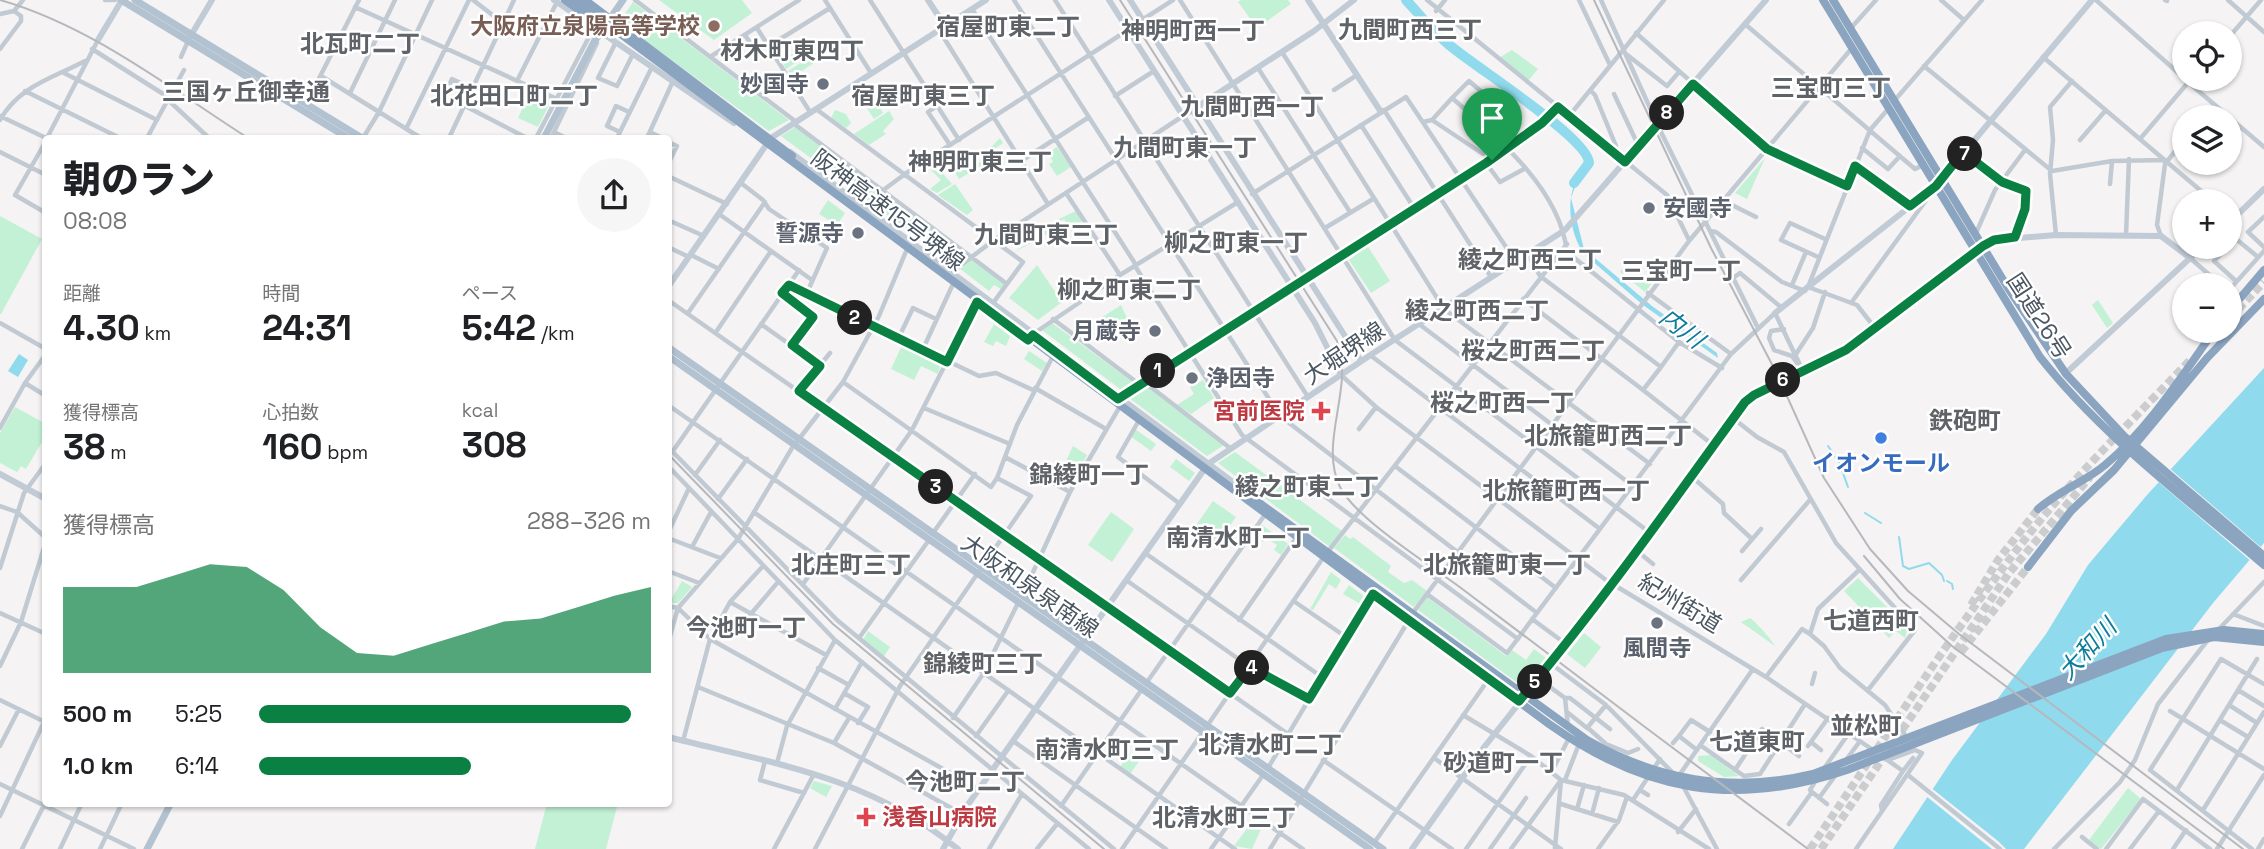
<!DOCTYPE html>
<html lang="ja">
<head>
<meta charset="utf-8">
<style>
  body { margin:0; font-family:"Space Grotesk","Noto Sans JP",sans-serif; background:#f6f6f6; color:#202124; height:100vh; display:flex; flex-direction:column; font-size:26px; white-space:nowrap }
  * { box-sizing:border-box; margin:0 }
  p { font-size:23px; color:#757577 }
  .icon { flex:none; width:38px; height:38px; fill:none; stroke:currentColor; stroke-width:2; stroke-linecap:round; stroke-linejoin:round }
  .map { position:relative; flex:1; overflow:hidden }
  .details { position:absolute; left:42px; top:135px; width:630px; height:672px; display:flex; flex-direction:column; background:#fff; border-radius:7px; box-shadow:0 2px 5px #0004 }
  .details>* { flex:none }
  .controls { position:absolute; left:2172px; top:21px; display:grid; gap:14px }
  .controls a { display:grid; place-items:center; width:70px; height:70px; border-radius:50%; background:#fff; box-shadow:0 2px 5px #0004; font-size:35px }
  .pin { position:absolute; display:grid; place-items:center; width:60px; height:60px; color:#fff; margin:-72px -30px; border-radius:50% 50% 50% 0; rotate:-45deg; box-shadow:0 0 7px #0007 }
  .pin .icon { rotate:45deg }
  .km { position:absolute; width:35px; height:35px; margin:-18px; border-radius:50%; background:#222; color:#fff; font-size:19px; line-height:35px; text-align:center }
  .round { display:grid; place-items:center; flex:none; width:74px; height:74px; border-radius:37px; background:#f6f6f6 }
  .summary { display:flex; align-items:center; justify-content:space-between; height:119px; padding:0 21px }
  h1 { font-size:38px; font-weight:800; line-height:52px }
  .stats { display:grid; grid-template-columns:repeat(3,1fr); gap:10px; height:119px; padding:7px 21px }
  .stats div { display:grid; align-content:center }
  .stats b { font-size:35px; font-weight:800 }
  .stats small { font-size:19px; font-weight:400 }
  .stats p { font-size:19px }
  .chart { height:196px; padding:14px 21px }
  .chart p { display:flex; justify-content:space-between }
  .chart svg { width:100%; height:126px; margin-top:7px; fill:#0b8043; opacity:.7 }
  ul { padding:0 21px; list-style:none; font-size:23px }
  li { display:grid; grid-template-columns:112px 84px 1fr; align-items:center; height:52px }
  li i { height:18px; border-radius:9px; background:#0b8043 }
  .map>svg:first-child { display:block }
  .green { fill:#c3f1d5 }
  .water { fill:#90daee }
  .pier { fill:#f5f3f3 }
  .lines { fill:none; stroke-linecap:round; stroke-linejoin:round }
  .stream { stroke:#90daee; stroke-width:2 }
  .river { stroke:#90daee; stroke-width:10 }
  .highway-tunnel { stroke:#caccce; stroke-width:8; stroke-dasharray:8 4; stroke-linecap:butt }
  .street { stroke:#c1cad2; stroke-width:4.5 }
  .secondary { stroke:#c1cbd6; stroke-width:6 }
  .primary { stroke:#b3c2d1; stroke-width:7 }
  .highway { stroke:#8ba5c1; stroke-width:8 }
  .tram { stroke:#b5b8bd; stroke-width:2 }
  .rail { stroke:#b5b8bd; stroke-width:2 }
  .route-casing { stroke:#fff; stroke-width:14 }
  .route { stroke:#0b8043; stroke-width:9 }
  .education-dot { fill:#8d6e63; stroke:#fff; stroke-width:2.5 }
  .worship-dot { fill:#6b7280; stroke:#fff; stroke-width:2.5 }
  .health-dot { fill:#e0444e; stroke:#fff; stroke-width:2.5 }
  .shop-dot { fill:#3f7fe0; stroke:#fff; stroke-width:2.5 }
  .labels { text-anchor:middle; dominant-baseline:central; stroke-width:5; stroke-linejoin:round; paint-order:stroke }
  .education-label { font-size:23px; font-weight:bold; fill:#785e54; stroke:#fff; text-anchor:end }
  .worship-label { font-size:23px; font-weight:bold; fill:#5b616d; stroke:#fff; text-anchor:end }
  .street-label { font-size:23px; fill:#4a5661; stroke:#fff }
  .health-label { font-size:23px; font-weight:bold; fill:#be3a42; stroke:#fff; text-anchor:end }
  .shop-label { font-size:23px; font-weight:bold; fill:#366cbe; stroke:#fff }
  .neighbourhood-label { font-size:24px; font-weight:bold; fill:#5f6368; stroke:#fff }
  .water-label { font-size:24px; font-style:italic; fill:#0c7c9b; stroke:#fff }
</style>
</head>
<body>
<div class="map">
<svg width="2264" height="849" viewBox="0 0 2264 849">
  <rect width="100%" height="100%" fill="#f5f3f3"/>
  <path class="green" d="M659,0H742L752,13L714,40Z
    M1241,0H1288L1291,4L1257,28L1238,2Z
    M633,2L789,120L769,131L626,27L628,25L622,18Z
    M813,41L818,48L786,69L782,61Z
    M1512,50L1538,69L1528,81L1499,58Z
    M816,53L822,58L792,77L788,71Z
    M531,90L552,99L538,127L518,118Z
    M871,93L883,113L874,119L862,100Z
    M835,110L846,114L851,123L846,128L831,118Z
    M889,111L894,119L883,131L886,134L869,145L854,134Z
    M795,127L878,190L870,202L781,136Z
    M1000,138L1003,143L992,151L994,158L959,179L953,169L977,160L979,163L991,155L989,149Z
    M1057,147L1071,167L1057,176L1049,164L1053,162L1048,153Z
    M935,157L943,163L937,167L952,184L937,193L930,189L941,180L925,164Z
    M1765,158L1747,199L1735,193Z
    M955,184L973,210L967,215L938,195Z
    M882,194L967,254L966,256L957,265L872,204Z
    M828,200L845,213L837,225L819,214Z
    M1076,211L1092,238L1081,246L1064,219L1060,222L1062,226L1013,253L1040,235L1042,227L1047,231L1060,222L1059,219Z
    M0,216L42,239L1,314H0Z
    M1367,245L1390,281L1371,293L1349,260Z
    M970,259L1005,284L1001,289L994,285L989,291L959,268Z
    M1627,263L1652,283L1645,292L1620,272Z
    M1037,265L1062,302L1038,320L1009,298Z
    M2098,300L2113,323L2107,328L2092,305Z
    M1121,305L1135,336L1131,340L1101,318Z
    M1052,323L1133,382L1132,387L1124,392L1042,330Z
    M994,324L1010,336L1006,346L996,341L993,346L984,342Z
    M903,343L941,362L938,374L921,366L914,380L891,369Z
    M1029,351L1047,363L1042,371L1024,359Z
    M1203,380L1214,398L1191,414L1177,405L1194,394L1190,387Z
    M1144,384L1224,445L1207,456L1125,395Z
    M15,407L46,424L45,437L26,469L21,466L17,472L0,463V433Z
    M1135,429L1156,444L1151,451L1130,436Z
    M1073,446L1087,455L1082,465L1066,472L1062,470Z
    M1235,452L1342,531L1330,547L1218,463Z
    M1176,459L1195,473L1189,481L1170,467Z
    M1213,501L1236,517L1215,547L1192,531Z
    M1111,512L1134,529L1112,562L1088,545Z
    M1262,525L1288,544L1281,555L1274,550L1277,545L1266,538L1263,542L1252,536Z
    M1345,535L1350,539L1353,537L1391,566L1388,572L1404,583L1412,580L1427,591L1414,607L1334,548Z
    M1331,572L1341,580L1336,589L1329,584L1313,610L1310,609Z
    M1858,578L1908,628L1905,638L1896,631L1889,638L1844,591Z
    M682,581L692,587L678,603H669Z
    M1349,585L1365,597L1362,605L1343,594Z
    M1427,597L1506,656L1512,650L1526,660L1534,649L1546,658L1525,684H1519L1418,610Z
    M1750,618C1757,623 1773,641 1775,646L1741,622Z
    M868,631L890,647L883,658L863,640Z
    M1584,633L1601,647L1585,668L1567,654Z
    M1130,753L1140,760L1130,774L1120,767Z
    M1711,755L1739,776L1724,777L1698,761V756Z
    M814,781L832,786L826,797L810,788Z
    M2128,788L2141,799L2101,849L2089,840Z
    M547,803H618L606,849H535Z
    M1254,819L1261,829L1252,849L1234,846Z"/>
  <path class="water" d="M1581,171L1571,198L1584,249L1652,306L1717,353L1718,358L1643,305L1583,253C1568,228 1565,195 1581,171Z
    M19,354L28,360L18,377L8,371Z
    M2264,368V543L2213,603L2024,849H1893L1952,760L2046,634L2088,565L2147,495Z"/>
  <path class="pier" d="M2168,467L2263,549L2252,562L2156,480Z
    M1930,787L1998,841L2006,849H1992L1978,838L1926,796Z"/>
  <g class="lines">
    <path class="stream" d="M1828,446L1839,462L1848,487
      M1865,513L1881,523
      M1899,537L1903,566L1909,569L1929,563L1942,575L1944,581
      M1947,581L1952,584L1953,589"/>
    <path class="river" d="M1406,0C1419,14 1432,30 1447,43C1470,64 1589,138 1589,163L1574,183"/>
    <path class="highway-tunnel" d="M2230,318L2264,282
      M1971,605L1998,560L2038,509
      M1961,652L2028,567
      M1810,849C1881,745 1948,637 2026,538C2076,474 2136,417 2192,358
      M1821,849L2009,573L2090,477"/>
    <path class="street" d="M105,0H115
      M473,0L503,23
      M635,0L795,121
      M825,0L871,73
      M870,0L959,140
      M1014,0L1280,416L1537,613
      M1055,0L1308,397
      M1180,0L1395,340L1649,532
      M1427,0L1667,195L1689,240
      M1579,0L1610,65
      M1601,0L1660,130L1757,326
      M1941,0L1964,20
      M2096,0L2184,78
      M2165,0L2167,1
      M2228,0L2264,32
      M355,7L557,99
      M972,9L1136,265
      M1436,11L1445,0
      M0,14L14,11L23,0
      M1142,20L1173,0
      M1745,24L1915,169L1923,165
      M757,28L810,112
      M1851,28L1876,0
      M939,30L1048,204
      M1636,33L1767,149L1847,186
      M745,35L756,52L768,45
      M2230,36L2261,0
      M616,42L598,78L617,86L633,54
      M769,46L830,8
      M0,49L21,21V16L14,11
      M92,49L168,97
      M1282,52L1444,309L1650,464
      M1626,54L1667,86L1679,72
      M181,57L188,41
      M710,57L799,0
      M2043,57L2213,201
      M1924,66L2052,171L2112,161L2165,160
      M1258,68L1350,212
      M64,73L157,120
      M321,76L421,138
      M517,81L557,2
      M2188,82L2229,117
      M1334,90L1357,75
      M1590,90L1595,95L1616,146L1612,151
      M25,91L120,138
      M350,93L395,0
      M1614,94L1639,147
      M1115,96L1154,71
      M1452,98L1469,81L1496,104L1502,118L1491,132
      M167,99L209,138
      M443,99L452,79L473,89
      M1894,101L1982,0
      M306,104L359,0
      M465,106L527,138
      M937,106L928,112L950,145
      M816,109L1023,262L993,303
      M1384,110L1491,277
      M0,116L46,138
      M1569,116L1664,0
      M2230,118L2264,147
      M0,120C19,86 53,78 85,61
      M1432,120L1492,160
      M1423,122L1432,120L1452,98C1498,138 1560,189 1567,252L1679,342L1722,368
      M793,123L1007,284
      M1361,125L1414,208
      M406,129L469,0
      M554,132L566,138
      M620,132L607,126L616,106L629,112
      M650,132L662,138
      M47,138L98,40
      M147,138L184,70
      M363,138L379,112L432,0
      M449,138L514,0
      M536,138L589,37L588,25
      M551,138L597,43
      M617,138L652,67
      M647,138L673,81
      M2140,139L2191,79
      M2080,140L2106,110
      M46,141L15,195L46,213
      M668,142L677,146L668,164
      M1862,148L1888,169L1900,156
      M0,152L46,175
      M1964,153L2002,182L2026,191L2025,209L2015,237
      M1021,161L1089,117
      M1486,163L1500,182L1524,169
      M1855,166L1910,206
      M668,176L727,204
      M741,183L763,200L769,209L827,248L806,295
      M2110,184L2112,161
      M1066,193L1120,275
      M1252,194L1406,97L1516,262
      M1724,201L1756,217
      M867,209L882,191L905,174L1128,30
      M719,214L812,280
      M2264,217L2248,232L2264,247
      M668,220L704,236
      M1325,228L1373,199
      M1710,231L1716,232L1782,282L1805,291
      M1976,233L1995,190L2025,150
      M2056,235L2050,174L2053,140L2050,107L2072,81
      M2126,235L2129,159
      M2161,236L2157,225L2165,164L2180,145
      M2230,246L2236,239L2258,257
      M668,247L689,257
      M2228,247L2214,261L2236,281
      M907,249L879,316L843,382L792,448L738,539L835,640L1089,849
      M691,255L719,269
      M1528,255L1540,276L1661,367L1643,390L1713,445
      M1818,257L1781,240L1790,223L1825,239
      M2190,258L2221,285
      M1135,266L1242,435L1518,639
      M952,272L994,240L1183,116
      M1308,278L1510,147L1557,107
      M1733,278L1740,273L1782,308
      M789,285L979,376L996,373L1033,390
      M1792,285L1806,252
      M2230,289L2264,251
      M782,293L813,317L792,345
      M1648,293L1731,354
      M1523,299L1643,390
      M668,300L1288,734
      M1851,303L1935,188
      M688,313L765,202
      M1053,319L1139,384
      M0,323L46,349
      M761,324L820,366
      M1419,324L1633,486
      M1875,328L1857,305L1808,287L1870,130L1889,108
      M1784,329L1771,331L1769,338L1774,350L1792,356L1797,363
      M716,332L771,251
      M1033,334L1120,275L1238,202
      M898,339L913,308L936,319
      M923,349L953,284
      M1796,354L1813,328L1825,292
      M1370,355L1600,529
      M1661,367L1679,342
      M1341,375L1376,407L1606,580L1766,677L1873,750
      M1143,381L1230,448
      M25,383L46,396
      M1035,388L1106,429
      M799,391L830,353
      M1119,398L1292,288
      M668,405L1303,849
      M924,408L1010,444
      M1734,419L1757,437L1784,452L1836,543L1915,630L1868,690
      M1138,422L1118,457L1180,504
      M0,428L25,383L46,354
      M1359,429L1376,407
      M668,447L837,620L1114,849
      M673,451L799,270
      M1005,457L1070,492
      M668,466L738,539L678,608L668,643
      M1395,466L1556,588
      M695,475L720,440
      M1691,476L1723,504L1724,513L1752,539
      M997,478L1017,425L1052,358
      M718,499L747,459
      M0,506L17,512L46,538
      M755,513L1235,849
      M668,533L689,488
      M933,533L975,474
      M668,538L720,558
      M692,547L711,512
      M1636,550L1653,564
      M1742,551L1761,529
      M1145,553L1322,677
      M0,568L24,493L46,463
      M668,571L699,583
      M1858,571L1818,609L1810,634L1824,646L1840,668L1885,705L1907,738
      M1126,580L1250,667L1309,699
      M1741,580L1809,501
      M803,584L912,430L977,302
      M1427,594L1507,653L1731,354L1775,313L1803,371
      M1022,596L1070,492L1119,408
      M730,602L826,655
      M1295,602L1346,637
      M668,606L678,608L710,639L979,789
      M0,613L46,634
      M2233,614L2264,626
      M750,615L778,582
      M1532,619L1566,644
      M1239,620L1296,538
      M2218,630L2264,582
      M859,638L929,540
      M1550,663L1606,705L1673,773
      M0,666L21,622L46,541
      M818,668L849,685
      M1766,677L1802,629L1810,634
      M1539,679L1565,698L1568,726
      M1147,682L1264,516
      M1812,684L1815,673
      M698,687L834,743L962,814
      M2238,690L2264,706
      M844,693L868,707L858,723
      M1565,698H1570L1610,729
      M0,700L45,722
      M2229,705L2257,723
      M835,709L862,662
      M2170,711L2264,769
      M1567,712L1587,728L1606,705
      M1463,715L1531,756L1561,780L1624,795L1709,849
      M953,718L983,674L1018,603
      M2220,720L2248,737
      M1588,728L1606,744L1628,753L1638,749
      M976,736L1008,691
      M683,741L710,639L730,602L763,566
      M1013,741L1166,849
      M1811,742L1821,750
      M834,743L849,718
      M1673,743L1679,736
      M1700,745L1744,776L1760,774L1805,704
      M0,746L19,709
      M1808,746L1828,718
      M1697,750L1679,736L1691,720L1710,732
      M1434,758L1561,849
      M1323,760L1452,849
      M1846,760L1860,741
      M765,761L760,780L804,793
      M777,763L787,726L835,640
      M1825,767L1849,733
      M1268,768L1372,594
      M1735,770L1762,729L1799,756
      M1552,771L1569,738
      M1903,771L1913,758
      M1908,775L2000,849
      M1678,777L1753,669
      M1565,780L1579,744
      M0,784L134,849
      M1683,786L1717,849
      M1640,790L1648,795
      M2177,790L2257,659
      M1812,792L1827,804
      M1819,798L1835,776
      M1633,800L1660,759
      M1561,804L1618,822
      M1061,806L1142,689
      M1577,809L1584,785
      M2203,810L2264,712
      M1882,811L1881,805L1903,771L1883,757
      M1592,814L1599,788
      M0,816L44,722
      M1789,824L1812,792L1810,790L1816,780
      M1678,832L1696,809
      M2082,837L2097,849
      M1374,843L1488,680
      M1555,848L1561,780
      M22,849L46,801
      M60,849L82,803
      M100,849L122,803
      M774,849L814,774
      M815,849L900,686L1031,496L997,478L991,487L843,382
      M989,849L1022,794
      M1037,849L1057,824
      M1122,849L1323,558L1567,244
      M1211,849L1263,775
      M1270,849L1415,610L1689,241L1852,48
      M1466,849L1531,756
      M1490,849L1526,798
      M1511,849L1561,780
      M1598,849L1619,820L1627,797
      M1856,849L1922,753L1915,750L1888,760
      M2054,849L2120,782L2135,760L2158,704L2207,641
      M2106,849L2143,799L2210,849
      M2130,849L2159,811
      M2173,849L2186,830
      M2217,849L2264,775
      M2252,849L2150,770L2221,659L2264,684
      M2258,849L2264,839"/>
    <path class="secondary" d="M554,0L734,123
      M928,0L945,26
      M1109,0L1315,323L1341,375
      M1130,0L1361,361
      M1308,0L1381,112
      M190,37L212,0
      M98,40L122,0
      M1183,116L1314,31L1354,0
      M790,152L1261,503
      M2230,222L2264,189
      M668,287L771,138L986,0
      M1775,313L1936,186L2092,0
      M2065,374L2202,247
      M0,474L46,499
      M668,737C776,764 869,777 958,849
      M943,849L967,806L1208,464L1372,354L1565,230L1766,0
      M1412,849L1485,746L1614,584L1649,532L1751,396L1846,350L1994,240L2056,235L2161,236L2190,258"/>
    <path class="primary" d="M121,0L348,138
      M135,0L362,138
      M544,138L594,42L623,0
      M668,347L1383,849
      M668,356L1370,849
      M147,849L171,803"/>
    <path class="highway" d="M565,0L583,13
      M575,0L1549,724C1645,792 1735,808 1847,770L2162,648L2214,637L2264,642
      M585,0L792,156
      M1823,0L2040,357C2103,437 2187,499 2264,565
      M1833,0L2008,288L2066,374L2124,436L2264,556
      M2230,310L2264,270
      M1258,502L1587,740C1658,781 1733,793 1813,774L2166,639L2224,630L2264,634
      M2038,509C2060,490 2085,482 2105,465C2149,428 2181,377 2214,331
      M2028,567L2071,511L2114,470L2207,358L2264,299"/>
    <path class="tram" d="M1120,0L1337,341C1355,388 1318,441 1340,487C1356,519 1430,565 1461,588C1576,675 1692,763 1808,849"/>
    <path class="rail" d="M0,0C91,26 170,88 248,138
      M1594,0L1711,248L1776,372L1824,478L1870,549L1908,591L1959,634L2243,849
      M668,454L833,624L1104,849
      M1864,556L1900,599L1952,646L2224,849"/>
  </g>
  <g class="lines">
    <defs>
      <path id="route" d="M1693,84L1767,149L1847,186L1855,166L1910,206L1936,186L1963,152L2002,182L2026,191L2025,209L2015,237L1994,240L1983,246L1846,350L1754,395L1745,402C1672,503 1600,605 1519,701L1373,594L1309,699L1250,667L1230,693L799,391L820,366L792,345L813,317L782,293L789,285L947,362L977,302L1028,340L1033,335L1118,399L1486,163L1542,123L1558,107L1625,162Z"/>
    </defs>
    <use href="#route" class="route-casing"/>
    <use href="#route" class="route"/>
  </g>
  <circle class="education-dot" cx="714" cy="26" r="7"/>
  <g class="worship-dot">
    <circle cx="823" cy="84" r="7"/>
    <circle cx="1649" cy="208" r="7"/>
    <circle cx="858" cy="233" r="7"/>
    <circle cx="1155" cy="331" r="7"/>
    <circle cx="1192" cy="378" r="7"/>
    <circle cx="1657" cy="623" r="7"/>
  </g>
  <g class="health-dot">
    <path d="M1317.5 400.5h7v7h7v7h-7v7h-7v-7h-7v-7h7z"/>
    <path d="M862.5 806.5h7v7h7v7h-7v7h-7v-7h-7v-7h7z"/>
  </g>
  <circle class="shop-dot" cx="1881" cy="438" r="7"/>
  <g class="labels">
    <g class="education-label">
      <text x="700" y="26">大阪府立泉陽高等学校</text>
    </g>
    <g class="worship-label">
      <text x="809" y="84">妙国寺</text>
      <text x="1663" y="208" text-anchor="start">安國寺</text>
      <text x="844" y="233">誓源寺</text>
      <text x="1141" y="331">月蔵寺</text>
      <text x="1206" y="378" text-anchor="start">浄因寺</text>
      <text x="1657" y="648" text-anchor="middle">風間寺</text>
    </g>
    <g class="street-label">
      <text transform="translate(888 210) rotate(37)">阪神高速15号堺線</text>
      <text transform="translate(2039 316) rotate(57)">国道26号</text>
      <text transform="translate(1344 353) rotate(-34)">大堀堺線</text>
      <text transform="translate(1030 586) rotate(35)">大阪和泉泉南線</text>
      <text transform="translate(1680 603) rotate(31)">紀州街道</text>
    </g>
    <g class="health-label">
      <text x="1305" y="411">宮前医院</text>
      <text x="882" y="817" text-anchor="start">浅香山病院</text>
    </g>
    <g class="shop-label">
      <text x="1881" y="463">イオンモール</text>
    </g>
    <g class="neighbourhood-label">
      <text x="1008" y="26">宿屋町東二丁</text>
      <text x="1410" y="29">九間町西三丁</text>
      <text x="1193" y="30">神明町西一丁</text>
      <text x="360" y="43">北瓦町二丁</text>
      <text x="792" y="50">材木町東四丁</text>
      <text x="1831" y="87">三宝町三丁</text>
      <text x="246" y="91">三国ヶ丘御幸通</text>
      <text x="514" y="95">北花田口町二丁</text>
      <text x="923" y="95">宿屋町東三丁</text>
      <text x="1252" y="106">九間町西一丁</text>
      <text x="1185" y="147">九間町東一丁</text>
      <text x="980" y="161">神明町東三丁</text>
      <text x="1046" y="234">九間町東三丁</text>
      <text x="1236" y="242">柳之町東一丁</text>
      <text x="1530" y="259">綾之町西三丁</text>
      <text x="1681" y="270">三宝町一丁</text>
      <text x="1129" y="289">柳之町東二丁</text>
      <text x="1477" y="310">綾之町西二丁</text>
      <text x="1533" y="350">桜之町西二丁</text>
      <text x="1502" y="402">桜之町西一丁</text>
      <text x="1965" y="420">鉄砲町</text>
      <text x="1608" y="435">北旅籠町西二丁</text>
      <text x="1089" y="474">錦綾町一丁</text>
      <text x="1307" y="486">綾之町東二丁</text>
      <text x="1566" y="490">北旅籠町西一丁</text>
      <text x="1238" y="537">南清水町一丁</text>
      <text x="851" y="564">北庄町三丁</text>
      <text x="1507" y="564">北旅籠町東一丁</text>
      <text x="1871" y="620">七道西町</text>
      <text x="746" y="627">今池町一丁</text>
      <text x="983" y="663">錦綾町三丁</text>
      <text x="1866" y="725">並松町</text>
      <text x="1757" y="741">七道東町</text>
      <text x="1270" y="744">北清水町二丁</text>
      <text x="1107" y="749">南清水町三丁</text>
      <text x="1503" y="762">砂道町一丁</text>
      <text x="965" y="781">今池町二丁</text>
      <text x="1224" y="817">北清水町三丁</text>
    </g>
    <g class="water-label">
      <text transform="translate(1682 328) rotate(38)">内川</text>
      <text transform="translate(2087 649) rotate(-47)">大和川</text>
    </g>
  </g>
</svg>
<div class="controls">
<a><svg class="icon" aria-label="locate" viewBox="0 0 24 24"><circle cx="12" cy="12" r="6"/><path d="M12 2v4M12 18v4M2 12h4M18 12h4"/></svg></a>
<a><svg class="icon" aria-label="layers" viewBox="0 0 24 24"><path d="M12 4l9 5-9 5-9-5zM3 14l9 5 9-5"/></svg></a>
<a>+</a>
<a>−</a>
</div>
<div class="pin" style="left:1492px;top:160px;background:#1e9e55"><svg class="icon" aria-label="arrive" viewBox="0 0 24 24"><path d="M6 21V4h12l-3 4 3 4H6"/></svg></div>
<b class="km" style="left:1158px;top:371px">1</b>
<b class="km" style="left:855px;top:318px">2</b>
<b class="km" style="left:936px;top:487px">3</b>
<b class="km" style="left:1252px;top:668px">4</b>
<b class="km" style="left:1535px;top:682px">5</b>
<b class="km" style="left:1783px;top:380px">6</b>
<b class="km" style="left:1965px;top:154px">7</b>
<b class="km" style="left:1667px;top:113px">8</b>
<section class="details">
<div class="summary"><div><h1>朝のラン</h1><p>08:08</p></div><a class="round"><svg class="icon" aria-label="share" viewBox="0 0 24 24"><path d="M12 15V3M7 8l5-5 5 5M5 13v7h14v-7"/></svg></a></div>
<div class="stats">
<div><p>距離</p><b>4.30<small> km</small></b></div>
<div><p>時間</p><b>24:31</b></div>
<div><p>ペース</p><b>5:42<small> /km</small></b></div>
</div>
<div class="stats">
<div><p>獲得標高</p><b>38<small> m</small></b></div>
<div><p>心拍数</p><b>160<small> bpm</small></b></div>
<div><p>kcal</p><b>308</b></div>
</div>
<div class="chart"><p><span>獲得標高</span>288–326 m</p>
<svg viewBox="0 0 160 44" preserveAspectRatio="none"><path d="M0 44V14L10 14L20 14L30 10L40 6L50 7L60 15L70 28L80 37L90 38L100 34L110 30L120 26L130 25L140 21L150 17L160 14V44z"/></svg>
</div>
<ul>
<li><b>500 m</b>5:25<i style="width:95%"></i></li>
<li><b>1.0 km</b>6:14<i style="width:54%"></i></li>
</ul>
</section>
</div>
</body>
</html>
